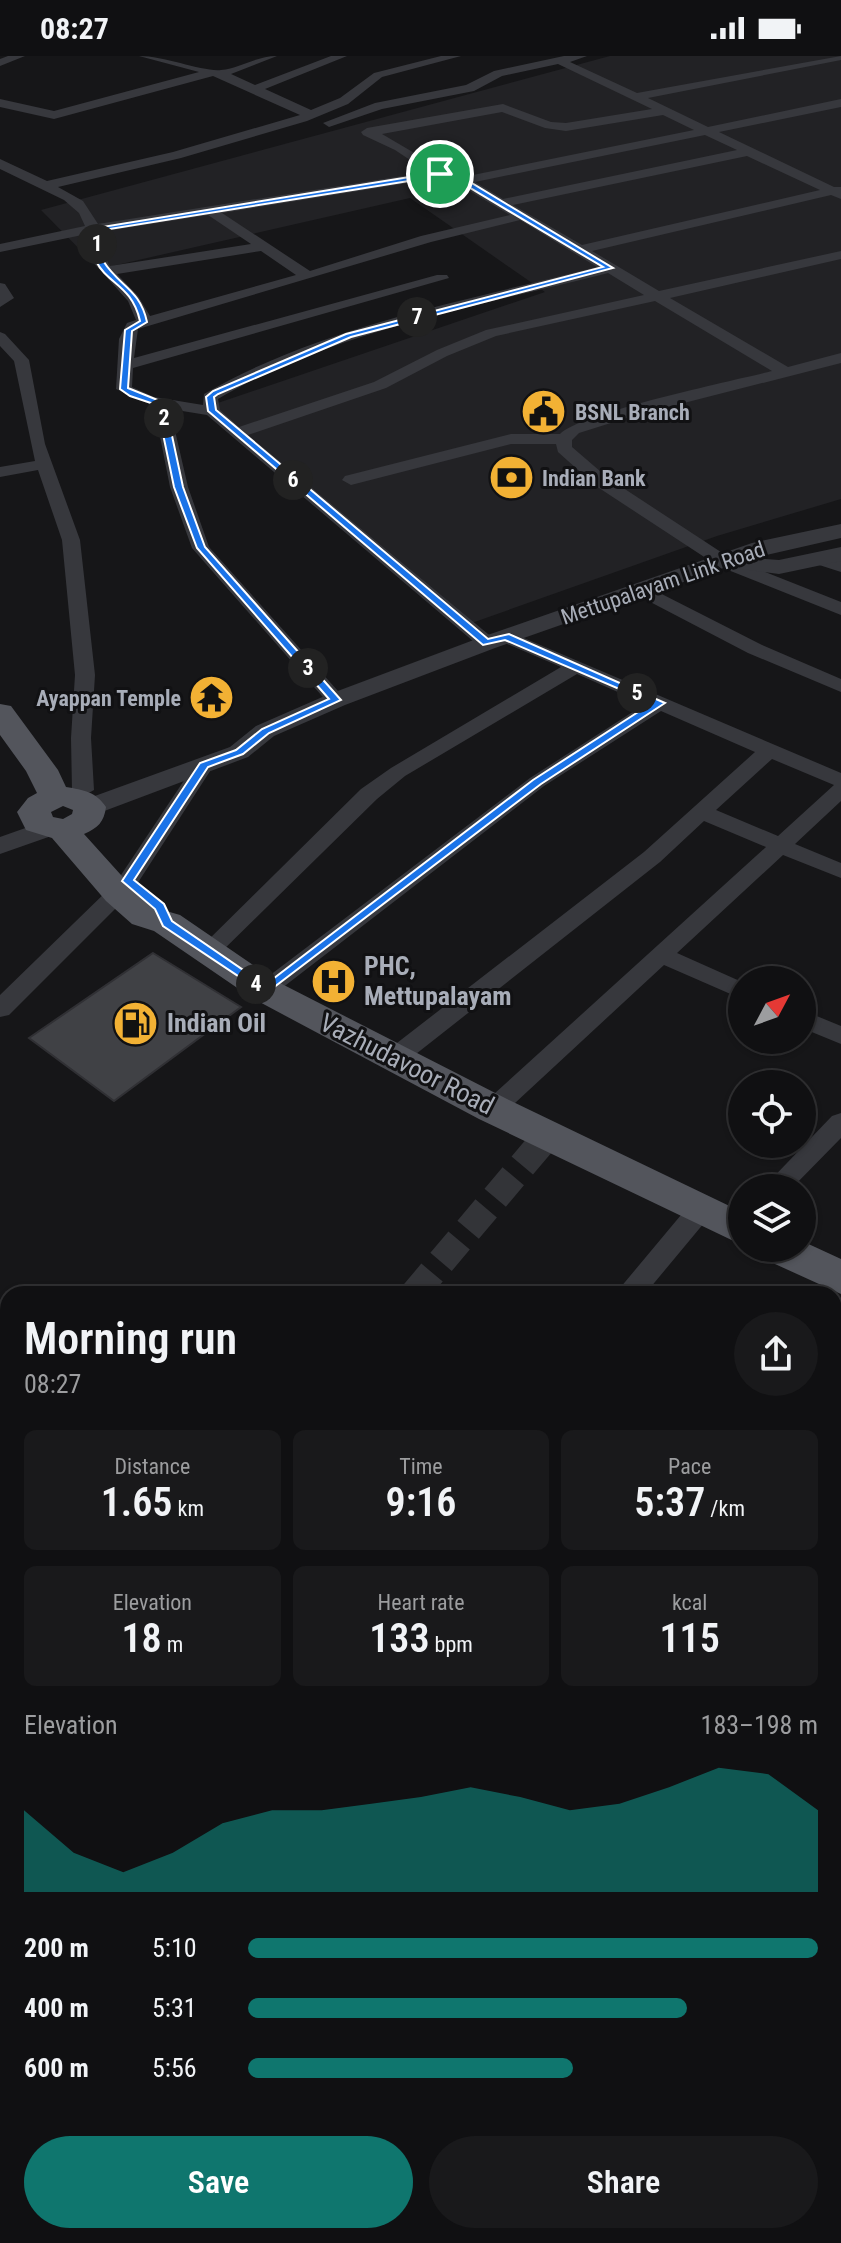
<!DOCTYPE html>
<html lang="en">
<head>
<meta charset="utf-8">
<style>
  body { margin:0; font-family:"Roboto Condensed",sans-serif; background:#19191b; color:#f1f3f6; height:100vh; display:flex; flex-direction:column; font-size:30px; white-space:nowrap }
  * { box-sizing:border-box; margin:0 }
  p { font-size:26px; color:#9c9d9f }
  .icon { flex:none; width:44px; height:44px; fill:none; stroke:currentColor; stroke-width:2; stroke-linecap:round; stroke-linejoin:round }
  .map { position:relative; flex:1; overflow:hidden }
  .details { position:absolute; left:0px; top:1230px; width:842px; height:958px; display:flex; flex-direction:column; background:#101012; border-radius:24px 24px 0 0; box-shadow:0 2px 6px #0004,0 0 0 2px #303032 }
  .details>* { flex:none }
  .needle { width:52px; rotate:49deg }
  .buttons { position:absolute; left:728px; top:910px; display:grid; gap:16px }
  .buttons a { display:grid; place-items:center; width:88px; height:88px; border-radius:50%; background:#101012; box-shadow:0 2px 6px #0004,0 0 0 2px #303032; font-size:40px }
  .pin { position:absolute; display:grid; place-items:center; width:68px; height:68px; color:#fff; margin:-34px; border:4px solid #fff; border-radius:50%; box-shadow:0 2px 8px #0007 }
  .km { position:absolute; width:40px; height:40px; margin:-20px; border-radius:50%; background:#222; color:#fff; font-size:22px; line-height:40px; text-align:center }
  .round { display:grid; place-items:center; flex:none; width:84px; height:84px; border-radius:42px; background:#19191b }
  .head { display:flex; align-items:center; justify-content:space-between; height:136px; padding:0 24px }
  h1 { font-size:44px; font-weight:600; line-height:60px }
  .figures { display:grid; grid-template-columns:repeat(3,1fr); gap:12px; height:136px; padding:8px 24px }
  .figures div { display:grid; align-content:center; border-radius:12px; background:#19191b; text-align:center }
  .figures b { font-size:40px; font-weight:600 }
  .figures small { font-size:22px; font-weight:400 }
  .figures p { font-size:22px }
  .chart { height:224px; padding:16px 24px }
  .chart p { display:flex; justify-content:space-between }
  .chart svg { width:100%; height:144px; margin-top:8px; fill:#0f766e; opacity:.7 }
  .button { display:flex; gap:16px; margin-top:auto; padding:16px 24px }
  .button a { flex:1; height:92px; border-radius:48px; background:#0f766e; color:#fff; font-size:32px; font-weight:600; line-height:92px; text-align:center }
  .button a+a { background:#19191b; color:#f1f3f6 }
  ul { padding:0 24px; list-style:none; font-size:26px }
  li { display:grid; grid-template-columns:128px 96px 1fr; align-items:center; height:60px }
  li i { height:20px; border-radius:10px; background:#0f766e }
  .status { display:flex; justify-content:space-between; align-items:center; height:56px; padding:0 40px; background:#101012; direction:ltr }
  .status svg { height:22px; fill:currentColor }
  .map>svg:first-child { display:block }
  .built { fill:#222225 }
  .building { fill:#404145; stroke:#303034; stroke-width:2 }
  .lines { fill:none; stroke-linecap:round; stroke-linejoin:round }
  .minor-tunnel { stroke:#333438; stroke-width:28; stroke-dasharray:28 14; stroke-linecap:butt }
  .minor { fill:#37383d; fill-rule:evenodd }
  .tertiary { fill:#37383d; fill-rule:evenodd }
  .primary { fill:#53555c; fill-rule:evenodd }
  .route { fill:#1a73e8; stroke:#fff; stroke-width:2; fill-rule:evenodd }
  .labels { text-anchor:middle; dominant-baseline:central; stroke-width:6; stroke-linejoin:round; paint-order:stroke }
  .far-poi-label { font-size:22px; font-weight:bold; fill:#a8adb8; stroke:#111113; text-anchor:start }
  .far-street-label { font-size:22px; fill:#a8adb8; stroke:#111113 }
  .poi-label { font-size:26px; font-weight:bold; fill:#a8adb8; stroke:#111113; text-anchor:start }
  .street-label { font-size:26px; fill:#a8adb8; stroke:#111113 }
</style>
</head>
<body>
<div class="status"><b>08:27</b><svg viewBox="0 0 49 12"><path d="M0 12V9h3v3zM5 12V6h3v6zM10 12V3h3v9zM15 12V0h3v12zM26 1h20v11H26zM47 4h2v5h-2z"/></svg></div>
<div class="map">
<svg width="841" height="2187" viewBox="0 0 841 2187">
  <rect width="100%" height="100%" fill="#161618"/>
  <path class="built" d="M610,0H841V443L717,480L466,569L203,352L545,236L410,142L99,213L41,154Z"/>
  <path class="building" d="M153,897L241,951L114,1045L29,982Z"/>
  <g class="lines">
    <path class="minor-tunnel" d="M414,1238L548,1079"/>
    <path class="minor" d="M8,0H25L0,10V3Z
      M139,0C165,0 203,16 221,14C241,12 256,0 277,0L231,18L255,29L331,0H347L265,33L311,54L340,42L374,17L441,0H461L382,21L348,48L307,65L181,102L58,131L83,145L98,168L428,116L395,94L363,79L361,76L367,72L503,48L551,66L566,67L652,53L558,8L502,20L474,35L382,53L329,71L323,67L375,47L466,29L494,15L564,0H587L570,6L637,37L841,0V4L648,42L708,71L841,43V51L719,76L834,131H841V143L831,139L592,195L659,235L841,195V203L670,242L788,311L841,297V307L633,360L579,377L572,384V391L608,422L730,502L841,546V559L718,510L596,430L558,396L556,388H511L351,429L342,424L345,420L511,378H560C582,356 733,325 772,315L655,245L496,280L447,300L386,332L248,379L494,583L497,587L487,593L480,591L207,359L170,353L188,431L209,491L346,644L336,650L329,648L192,492L170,431L154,350L116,333L119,283L127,267L136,264L128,245L94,207L87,178L0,196V188L85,170L79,157L64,144L0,113V103L47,125L173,96L300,59L213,20L54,63L0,51V43L54,55L199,16ZM502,56L545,72L566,75L663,59L694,74L463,121L445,115L382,78ZM705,79L737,94L503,143L475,126ZM747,100L820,134L582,189L513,149ZM439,122L458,128L510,159L421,180L310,215L222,157ZM208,159L251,188L110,210L108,207L100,176ZM520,164L597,211C466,245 323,269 204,338L203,349L154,341L132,331L133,312L449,222L447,219H437L134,302L138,273L431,186ZM261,195L296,219L150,260L138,240L117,218ZM608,217L644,239L486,274L437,294L374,326L239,371L220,354L218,343C333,275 479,250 608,217Z
      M0,227L5,228L14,242L0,251Z
      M0,276L5,278L29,304L45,388L80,484L95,619L91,682L94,734L83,740L72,734L71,682L75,619L62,484L38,414L0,421V411L35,405L14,305L0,290Z
      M819,498L841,505V516L813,507L810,503Z
      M642,528L762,589L841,623V636L748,597L635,538L633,534L635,530Z
      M505,574L841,717V745L795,788L841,807V822L783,799L677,897L742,926V943L664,909L502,1059L493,1062L484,1059L480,1053L484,1047L766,791L704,765L660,806L402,1009L393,1011L384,1009L381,1003L384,997L644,796L755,696L661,655L544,730L273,939H257L253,934L257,929L530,722L645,648L577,618L405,720L377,743L215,902H199L195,897L361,733L391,712L561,611L498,584L495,580ZM772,703L834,729L778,780L716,754Z
      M204,703L214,709L139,825L136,830H120L117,825L197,705Z
      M118,830L126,832L129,837L126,842L9,959L0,961V939L110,832Z
      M802,954L841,970V988L802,972Z
      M841,1057V1082L792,1132H763L832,1060Z
      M700,1144L709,1147L713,1154L709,1161L645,1238H615L691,1147Z
      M8,1668V1703L0,1706V1671Z
      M841,1731V1765L834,1767V1733Z
      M0,1896L8,1899V1949L0,1945Z
      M841,2042V2083L834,2085V2044Z
      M9,2180H55L52,2187H6Z
      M594,2180H644L641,2187H591Z
      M719,2180H762L765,2187H722Z"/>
    <path class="tertiary" d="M841,468V482L753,502L779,504L841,491V505L779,518L726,511L495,592L345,649L274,680L248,701L99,757H81L77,751L81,745L230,691L256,670L327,639L479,582L752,487Z
      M48,764L57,766L61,772L57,778L0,798V781Z"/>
    <path class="primary" d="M0,648L11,650L58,714L66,731C84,734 96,736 106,751C104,766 98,772 84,778L130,829L156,852L180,859L278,926L507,1043L742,1156V1189L479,1063L252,942L154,875L132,868L106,845L52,782L26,774L17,756L28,742L37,737L26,715L0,679ZM63,750L73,754L72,758L63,763L53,761L51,756Z
      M802,1185L841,1203V1238L764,1203L758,1192H802Z"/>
  </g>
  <path class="route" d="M440,116L465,123L613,212L351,281L218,338L214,341L216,354L488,583L509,578L665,647L541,728L265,938L163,870L155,853L122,825L200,707L236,694L262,673L329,643L197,492L174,431L157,349L130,340L120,333L125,274L140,265C132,229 107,228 96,205C92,196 92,183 90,173ZM440,120L460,126L603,211L346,278L213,335L206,341L208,355L483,589L505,584L652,647L533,724L265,929L172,865L164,848L134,824L208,711L243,698L269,677L341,644L205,491L183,431L165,347L128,332L132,275L147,266C140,233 119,230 104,206C99,198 99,184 97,175Z"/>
  <defs>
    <symbol id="civic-disc" viewBox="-11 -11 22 22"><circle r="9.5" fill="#f2b134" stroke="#111113"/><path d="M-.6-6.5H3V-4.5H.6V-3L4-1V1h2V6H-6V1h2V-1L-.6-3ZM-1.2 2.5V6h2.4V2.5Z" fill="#111"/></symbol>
    <symbol id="bank-disc" viewBox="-11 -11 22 22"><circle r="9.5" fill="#f2b134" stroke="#111113"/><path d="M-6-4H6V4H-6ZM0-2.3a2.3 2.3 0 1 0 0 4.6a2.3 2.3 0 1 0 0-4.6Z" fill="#111"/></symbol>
    <symbol id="temple-disc" viewBox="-11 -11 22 22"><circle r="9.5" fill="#f2b134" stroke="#111113"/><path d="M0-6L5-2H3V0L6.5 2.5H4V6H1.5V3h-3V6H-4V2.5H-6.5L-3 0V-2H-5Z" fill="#111"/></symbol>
    <symbol id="hospital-disc" viewBox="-11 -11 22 22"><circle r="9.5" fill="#f2b134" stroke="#111113"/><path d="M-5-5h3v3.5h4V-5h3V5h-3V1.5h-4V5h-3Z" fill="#111"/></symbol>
    <symbol id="fuel-disc" viewBox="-11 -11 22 22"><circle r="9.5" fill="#f2b134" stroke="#111113"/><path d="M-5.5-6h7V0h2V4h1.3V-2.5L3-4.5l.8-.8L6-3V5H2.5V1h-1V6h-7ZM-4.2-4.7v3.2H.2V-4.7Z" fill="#111"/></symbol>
  </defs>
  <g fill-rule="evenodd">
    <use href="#civic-disc" x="518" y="330" width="51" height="51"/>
    <use href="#bank-disc" x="486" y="396" width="51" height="51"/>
    <use href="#temple-disc" x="186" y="616" width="51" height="51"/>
    <use href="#hospital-disc" x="308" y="900" width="51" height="51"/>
    <use href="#fuel-disc" x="110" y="942" width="51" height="51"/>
  </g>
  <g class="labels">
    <g class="far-poi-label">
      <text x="575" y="356">BSNL Branch</text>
      <text x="542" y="422">Indian Bank</text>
      <text x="181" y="642" text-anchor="end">Ayappan Temple</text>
    </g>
    <g class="far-street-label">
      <text transform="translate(663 527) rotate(-19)">Mettupalayam Link Road</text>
    </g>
    <g class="poi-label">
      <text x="364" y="910">PHC,<tspan x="364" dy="30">Mettupalayam</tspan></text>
      <text x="167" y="967">Indian Oil</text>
    </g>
    <g class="street-label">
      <text transform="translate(407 1008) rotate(27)">Vazhudavoor Road</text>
    </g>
  </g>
</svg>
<div class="buttons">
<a><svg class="needle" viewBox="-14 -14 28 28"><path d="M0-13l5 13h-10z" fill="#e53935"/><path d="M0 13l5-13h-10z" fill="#9c9d9f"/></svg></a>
<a><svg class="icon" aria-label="locate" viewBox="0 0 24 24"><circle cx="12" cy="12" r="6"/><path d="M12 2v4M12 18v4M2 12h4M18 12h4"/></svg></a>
<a><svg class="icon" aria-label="layers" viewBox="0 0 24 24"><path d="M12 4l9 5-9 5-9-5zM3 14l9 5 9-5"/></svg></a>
</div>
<div class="pin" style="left:440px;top:118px;background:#1e9e55"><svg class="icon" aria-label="arrive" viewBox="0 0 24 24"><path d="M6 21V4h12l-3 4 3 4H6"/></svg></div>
<b class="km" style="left:97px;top:188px">1</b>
<b class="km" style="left:164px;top:362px">2</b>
<b class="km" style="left:308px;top:612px">3</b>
<b class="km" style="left:256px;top:928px">4</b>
<b class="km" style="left:637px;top:637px">5</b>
<b class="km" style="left:293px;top:424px">6</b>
<b class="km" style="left:417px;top:261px">7</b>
<section class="details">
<div class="head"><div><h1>Morning run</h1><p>08:27</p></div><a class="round"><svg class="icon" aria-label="share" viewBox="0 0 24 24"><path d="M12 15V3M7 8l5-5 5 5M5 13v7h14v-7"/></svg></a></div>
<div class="figures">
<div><p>Distance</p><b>1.65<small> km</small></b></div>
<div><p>Time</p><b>9:16</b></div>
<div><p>Pace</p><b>5:37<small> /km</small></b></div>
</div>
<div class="figures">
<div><p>Elevation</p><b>18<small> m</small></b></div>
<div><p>Heart rate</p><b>133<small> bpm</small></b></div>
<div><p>kcal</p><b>115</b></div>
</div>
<div class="chart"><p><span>Elevation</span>183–198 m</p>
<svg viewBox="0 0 160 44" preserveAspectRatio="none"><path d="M0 44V19L10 32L20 38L30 32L40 23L50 19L60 19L70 17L80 15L90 12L100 15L110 19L120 17L130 12L140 6L150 8L160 19V44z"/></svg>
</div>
<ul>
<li><b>200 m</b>5:10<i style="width:100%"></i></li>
<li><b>400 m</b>5:31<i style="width:77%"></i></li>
<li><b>600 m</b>5:56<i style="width:57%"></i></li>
</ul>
<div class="button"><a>Save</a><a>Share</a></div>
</section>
</div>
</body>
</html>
